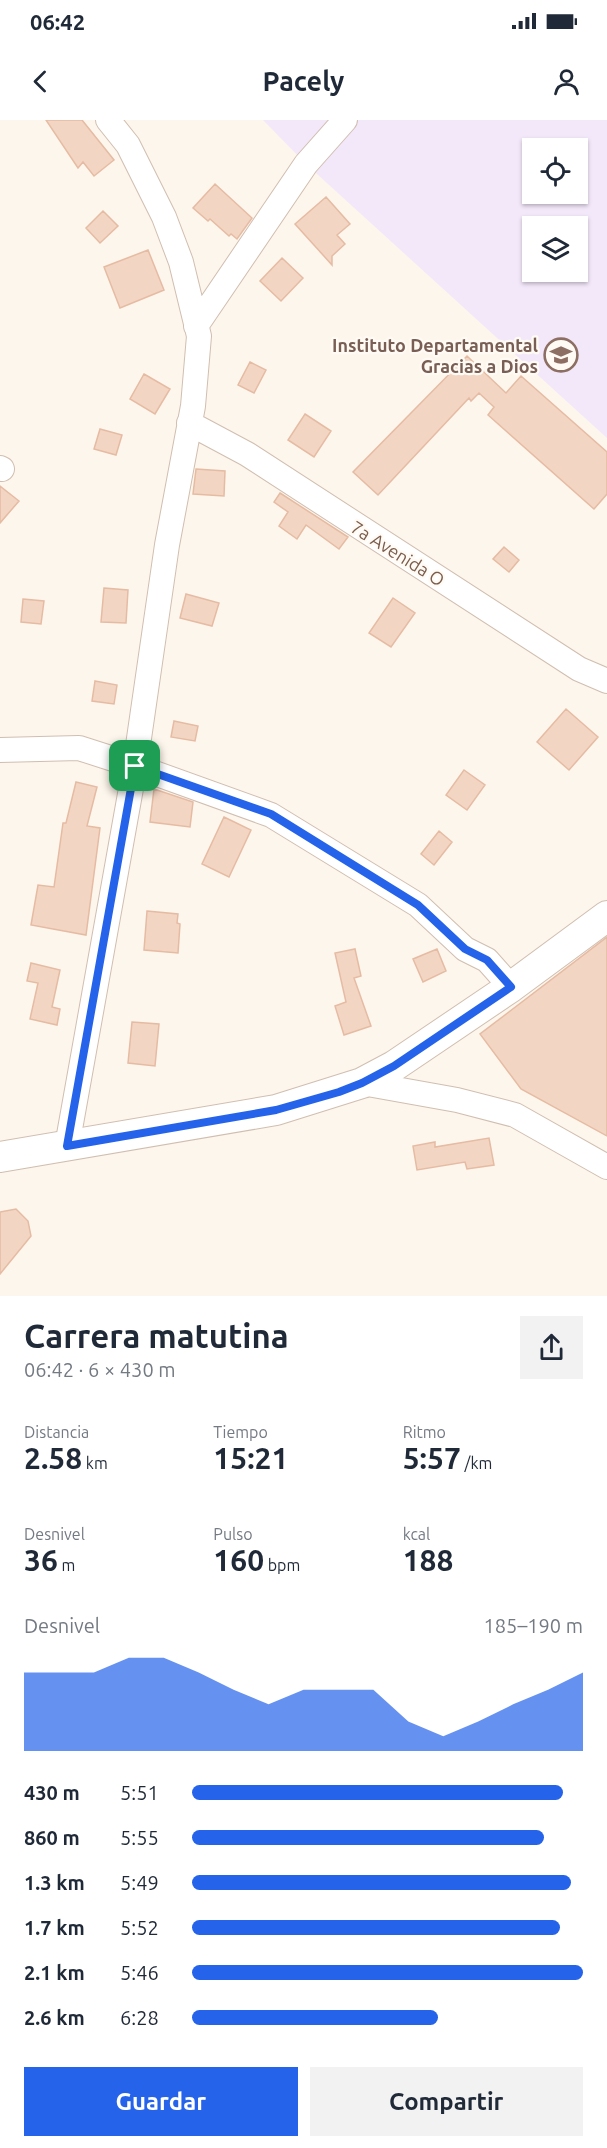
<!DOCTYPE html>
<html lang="es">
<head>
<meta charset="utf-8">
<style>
  body { margin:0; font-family:Ubuntu,sans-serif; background:#f2f2f3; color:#1f2937; height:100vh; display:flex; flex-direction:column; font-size:22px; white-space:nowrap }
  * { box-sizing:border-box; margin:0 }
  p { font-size:20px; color:#747a83 }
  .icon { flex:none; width:33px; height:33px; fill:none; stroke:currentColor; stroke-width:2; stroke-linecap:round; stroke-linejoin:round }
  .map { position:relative; height:1176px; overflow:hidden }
  .sheet { display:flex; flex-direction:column; background:#fff; flex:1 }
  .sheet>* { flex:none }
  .fabs { position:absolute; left:522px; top:18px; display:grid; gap:12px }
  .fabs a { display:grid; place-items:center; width:66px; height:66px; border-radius:0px; background:#fff; box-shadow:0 2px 4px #0004; font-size:30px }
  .pin { position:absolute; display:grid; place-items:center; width:51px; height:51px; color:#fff; margin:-26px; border-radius:12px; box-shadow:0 3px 9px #0006 }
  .round { display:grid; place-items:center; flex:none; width:63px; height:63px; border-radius:0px; background:#f2f2f3 }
  .headline { display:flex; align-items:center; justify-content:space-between; height:102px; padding:0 24px }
  h1 { font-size:33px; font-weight:700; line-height:45px }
  .figures { display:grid; grid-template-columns:repeat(3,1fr); gap:9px; height:102px; padding:6px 24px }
  .figures div { display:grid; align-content:center }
  .figures b { font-size:30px; font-weight:700 }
  .figures small { font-size:16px; font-weight:400 }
  .figures p { font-size:16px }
  .chart { height:168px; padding:12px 24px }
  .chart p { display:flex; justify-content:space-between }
  .chart svg { width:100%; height:108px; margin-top:6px; fill:#2563eb; opacity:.7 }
  .cta { display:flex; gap:12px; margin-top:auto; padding:12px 24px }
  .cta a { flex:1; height:69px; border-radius:0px; background:#2563eb; color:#fff; font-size:24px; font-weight:700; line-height:69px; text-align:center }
  .cta a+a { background:#f2f2f3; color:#1f2937 }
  ul { padding:0 24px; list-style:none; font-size:20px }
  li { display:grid; grid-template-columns:96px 72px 1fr; align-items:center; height:45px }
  li i { height:15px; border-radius:8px; background:#2563eb }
  .status { display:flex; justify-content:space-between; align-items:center; height:42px; padding:0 30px; background:#fff; direction:ltr }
  .status svg { height:16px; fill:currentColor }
  header { display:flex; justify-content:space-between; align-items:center; height:78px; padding:0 24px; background:#fff; font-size:27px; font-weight:700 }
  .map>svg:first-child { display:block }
  .education { fill:#f3e8fa; fill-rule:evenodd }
  .building { fill:#f3d5c3; stroke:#e6bba3; stroke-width:1.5 }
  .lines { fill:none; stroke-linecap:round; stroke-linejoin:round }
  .minor-casing { stroke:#d1beb0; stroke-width:26 }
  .tertiary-casing { stroke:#d1beb0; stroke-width:32 }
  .minor { stroke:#fff; stroke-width:24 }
  .tertiary { stroke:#fff; stroke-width:30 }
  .route-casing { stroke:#fff; stroke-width:12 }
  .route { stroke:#2563eb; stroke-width:8 }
  .labels { text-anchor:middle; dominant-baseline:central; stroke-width:4.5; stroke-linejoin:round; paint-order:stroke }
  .education-label { font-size:18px; font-weight:bold; fill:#785e54; stroke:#fffaf3; text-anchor:end }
  .street-label { font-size:18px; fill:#7a5c4d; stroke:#fffaf3 }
</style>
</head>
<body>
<div class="status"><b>06:42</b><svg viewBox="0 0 49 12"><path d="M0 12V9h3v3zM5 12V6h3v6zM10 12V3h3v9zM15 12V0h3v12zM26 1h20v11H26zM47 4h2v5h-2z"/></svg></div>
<header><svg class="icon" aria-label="back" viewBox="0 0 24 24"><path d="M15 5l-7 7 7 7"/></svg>Pacely<svg class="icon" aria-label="person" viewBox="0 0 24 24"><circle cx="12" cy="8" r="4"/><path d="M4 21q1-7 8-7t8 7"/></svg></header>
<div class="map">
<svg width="607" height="1176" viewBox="0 0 607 1176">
  <rect width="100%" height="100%" fill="#fdf6ec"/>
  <path class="education" d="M263,0H607V318L306,44ZM532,28H578V74H532ZM532,106H578V152H532Z"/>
  <path class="building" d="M46,0H82L114,40L94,56L83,42L78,48Z
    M215,64L252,98L237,119L231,114L229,116L210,99L208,101L193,88Z
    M326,77L350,104L337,115L345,124L332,136V145L295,104Z
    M103,91L118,106L100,123L86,108Z
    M148,130L164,170L120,188L104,147Z
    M282,138L303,158L281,181L260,161Z
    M467,236L506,273L521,256L607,332V374L594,389L488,295L494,287L479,273L471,281L469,278L378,375L353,352Z
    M250,242L266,250L254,273L238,265Z
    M144,254L170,269L155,294L130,279Z
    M305,294L331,311L314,337L288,320Z
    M100,309L122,315L116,335L94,329Z
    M196,349L225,351L224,376L193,374Z
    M0,366L19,381L0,403Z
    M280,373L348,417L339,429L306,405L297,419L279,406L288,392L274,382Z
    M504,427L519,440L509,452L493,439Z
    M104,468L128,470L126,503L101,502Z
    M186,474L219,483L212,506L180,498Z
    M393,478L415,493L391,527L369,513Z
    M23,479L44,481L41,504L21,502Z
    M95,561L117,565L114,584L92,581Z
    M566,589L598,617L569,650L537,622Z
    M174,601L198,606L195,621L171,617Z
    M464,650L485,665L467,690L446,675Z
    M76,662L97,667L87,706L100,708L86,815L31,805L38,765L54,767L63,703H66Z
    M154,669L193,682L190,707L150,702Z
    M224,697L251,710L229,757L202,744Z
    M439,711L452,722L434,745L421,734Z
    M147,791L178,794L177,803L180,804L178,833L144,830Z
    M607,817V1016L521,969L480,914Z
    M355,829L361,856L354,858L371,906L344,915L335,886L346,882L335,833Z
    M437,829L446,851L423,862L413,839Z
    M31,843L60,850L52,887L60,889L57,905L30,899L38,863L27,861Z
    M132,902L159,904L155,946L128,943Z
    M489,1018L494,1045L467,1049L465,1042L417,1050L413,1026L435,1022V1027Z
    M16,1089L28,1101L31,1116L0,1154V1092Z"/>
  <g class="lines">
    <defs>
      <path id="minor" d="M196,206L306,44L345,0
        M189,303L247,334L579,549L607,561
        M0,348L2,349
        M0,630L79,628L135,646L271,695L418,785L465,829L487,840L511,867
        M362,963L457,980L515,995L607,1047
        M67,1026L135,646L167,425L193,286L199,216L181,142L164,97L128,25L108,0"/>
      <path id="tertiary" d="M0,1037L276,990L362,963L394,946L511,867L607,796"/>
    </defs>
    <use href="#minor" class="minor-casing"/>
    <use href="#tertiary" class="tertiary-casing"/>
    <use href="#minor" class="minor"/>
    <use href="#tertiary" class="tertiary"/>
  </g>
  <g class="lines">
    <defs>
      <path id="route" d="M135,646L271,694L418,785L465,829L487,840L511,867L394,946L362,963L339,972L276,990L67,1026Z"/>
    </defs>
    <use href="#route" class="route-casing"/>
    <use href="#route" class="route"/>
  </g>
  <defs>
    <symbol id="school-ring" viewBox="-11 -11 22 22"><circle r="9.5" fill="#fffaf3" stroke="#8d6e63" stroke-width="1.5"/><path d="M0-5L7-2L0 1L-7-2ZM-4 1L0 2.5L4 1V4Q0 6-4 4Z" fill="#8d6e63"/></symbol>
  </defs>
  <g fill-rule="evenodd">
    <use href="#school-ring" x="542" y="216" width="38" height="38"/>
  </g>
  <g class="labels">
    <g class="education-label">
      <text x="538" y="225">Instituto Departamental<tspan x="538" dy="21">Gracias a Dios</tspan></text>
    </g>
    <g class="street-label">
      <text transform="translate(398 433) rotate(32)">7a Avenida O</text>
    </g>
  </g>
</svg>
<div class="fabs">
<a><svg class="icon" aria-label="locate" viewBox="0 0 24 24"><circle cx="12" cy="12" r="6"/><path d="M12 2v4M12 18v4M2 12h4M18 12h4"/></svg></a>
<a><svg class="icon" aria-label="layers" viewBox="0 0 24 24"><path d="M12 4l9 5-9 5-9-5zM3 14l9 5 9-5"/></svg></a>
</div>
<div class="pin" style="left:135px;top:646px;background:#1e9e55"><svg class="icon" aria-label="arrive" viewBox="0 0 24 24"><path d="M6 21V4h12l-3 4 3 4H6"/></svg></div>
</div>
<section class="sheet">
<div class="headline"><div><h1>Carrera matutina</h1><p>06:42 · 6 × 430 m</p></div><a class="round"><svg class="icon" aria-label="share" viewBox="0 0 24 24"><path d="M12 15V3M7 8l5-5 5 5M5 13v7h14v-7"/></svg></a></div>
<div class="figures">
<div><p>Distancia</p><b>2.58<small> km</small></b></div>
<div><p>Tiempo</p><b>15:21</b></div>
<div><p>Ritmo</p><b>5:57<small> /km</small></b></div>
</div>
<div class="figures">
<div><p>Desnivel</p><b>36<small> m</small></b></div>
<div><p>Pulso</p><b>160<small> bpm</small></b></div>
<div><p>kcal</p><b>188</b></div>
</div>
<div class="chart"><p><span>Desnivel</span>185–190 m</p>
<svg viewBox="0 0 160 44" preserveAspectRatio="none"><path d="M0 44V12L10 12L20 12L30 6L40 6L50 12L60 19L70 25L80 19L90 19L100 19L110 32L120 38L130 32L140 25L150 19L160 12V44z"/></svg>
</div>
<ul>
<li><b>430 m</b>5:51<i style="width:95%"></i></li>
<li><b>860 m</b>5:55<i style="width:90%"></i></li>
<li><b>1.3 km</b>5:49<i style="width:97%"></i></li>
<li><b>1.7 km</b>5:52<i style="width:94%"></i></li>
<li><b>2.1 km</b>5:46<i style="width:100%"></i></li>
<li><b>2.6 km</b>6:28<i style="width:63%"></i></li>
</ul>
<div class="cta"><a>Guardar</a><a>Compartir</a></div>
</section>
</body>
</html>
